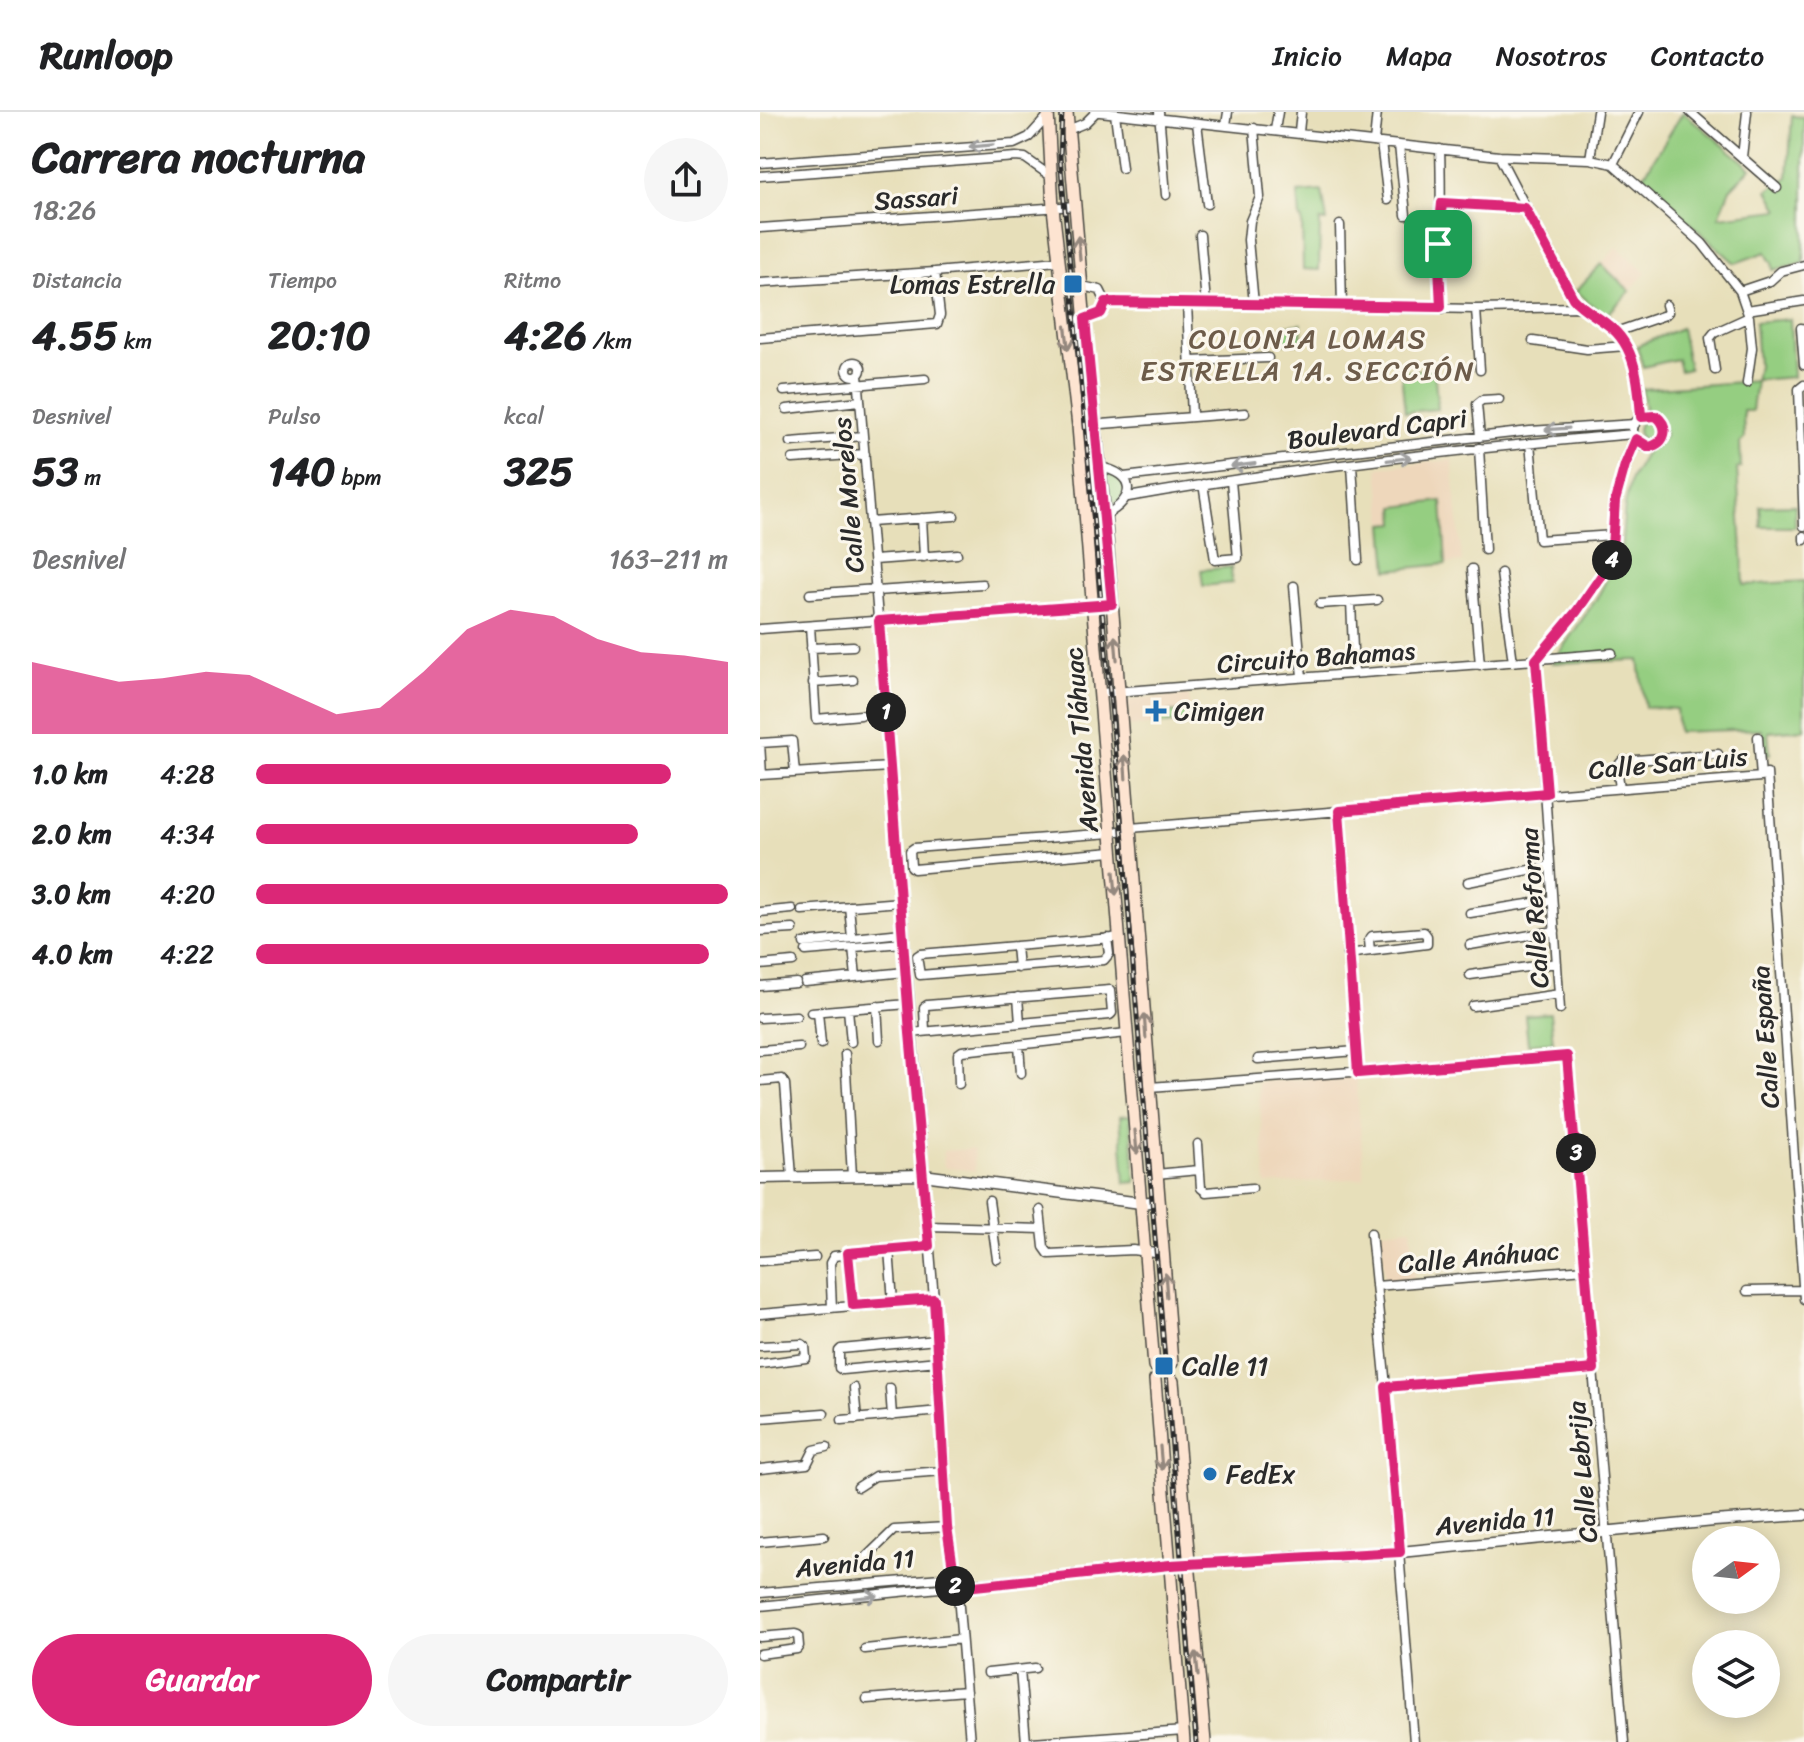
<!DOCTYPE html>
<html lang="es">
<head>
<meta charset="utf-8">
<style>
  body { margin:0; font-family:Sriracha,sans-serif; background:#f6f6f6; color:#202124; height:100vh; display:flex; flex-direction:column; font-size:30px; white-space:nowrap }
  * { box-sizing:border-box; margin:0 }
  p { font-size:26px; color:#757577 }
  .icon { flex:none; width:44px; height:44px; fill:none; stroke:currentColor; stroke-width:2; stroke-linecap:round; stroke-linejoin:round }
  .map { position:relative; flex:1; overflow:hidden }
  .details { display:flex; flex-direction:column; background:#fff; width:760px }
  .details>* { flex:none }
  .needle { width:52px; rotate:75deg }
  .controls { position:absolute; left:932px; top:1414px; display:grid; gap:16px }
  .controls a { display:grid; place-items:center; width:88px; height:88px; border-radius:50%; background:#fff; box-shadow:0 4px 20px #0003; font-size:40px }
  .pin { position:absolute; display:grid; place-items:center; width:68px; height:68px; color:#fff; margin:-34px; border-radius:16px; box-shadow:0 4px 12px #0006 }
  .km { position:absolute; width:40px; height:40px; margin:-20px; border-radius:50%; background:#222; color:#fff; font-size:22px; line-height:40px; text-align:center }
  .round { display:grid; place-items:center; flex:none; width:84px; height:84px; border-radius:42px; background:#f6f6f6 }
  .head { display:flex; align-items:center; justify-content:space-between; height:136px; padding:0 32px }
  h1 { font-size:44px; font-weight:700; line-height:60px }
  .figures { display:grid; grid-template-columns:repeat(3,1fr); gap:12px; height:136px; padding:8px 32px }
  .figures div { display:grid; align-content:center }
  .figures b { font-size:40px; font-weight:700 }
  .figures small { font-size:22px; font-weight:400 }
  .figures p { font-size:22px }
  .chart { height:224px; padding:16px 32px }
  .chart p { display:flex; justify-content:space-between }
  .chart svg { width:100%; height:144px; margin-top:8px; fill:#db2777; opacity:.7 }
  .cta { display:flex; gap:16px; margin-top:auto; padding:16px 32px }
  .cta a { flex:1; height:92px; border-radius:48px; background:#db2777; color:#fff; font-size:32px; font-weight:700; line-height:92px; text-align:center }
  .cta a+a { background:#f6f6f6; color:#202124 }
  ul { padding:0 32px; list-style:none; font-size:26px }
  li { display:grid; grid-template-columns:128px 96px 1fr; align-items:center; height:60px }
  li i { height:20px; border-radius:10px; background:#db2777 }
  header { display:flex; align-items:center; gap:48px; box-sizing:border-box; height:112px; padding:0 40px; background:#fff; border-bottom:2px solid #e0e0e0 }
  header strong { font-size:38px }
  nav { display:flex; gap:44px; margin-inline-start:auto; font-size:28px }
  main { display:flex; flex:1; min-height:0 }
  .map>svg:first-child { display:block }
  .built { fill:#eed7bb }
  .green { fill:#95ce81; stroke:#607c56; stroke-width:2 }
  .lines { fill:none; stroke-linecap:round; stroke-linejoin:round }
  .minor-casing { stroke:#474640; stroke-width:11 }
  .tertiary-casing { stroke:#474640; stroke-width:13 }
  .secondary-casing { stroke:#474640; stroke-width:14 }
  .minor { stroke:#fff; stroke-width:8 }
  .tertiary { stroke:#fff; stroke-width:10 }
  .secondary { stroke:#fde4d1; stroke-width:11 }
  .rail-casing { stroke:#2b2b2b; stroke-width:5 }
  .rail { stroke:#fbf7ec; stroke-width:2; stroke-dasharray:6; stroke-linecap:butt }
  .oneway { stroke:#a0a0a0 }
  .oneway2 { stroke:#94887e }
  .route-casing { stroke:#fff; stroke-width:16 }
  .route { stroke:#db2777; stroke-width:10 }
  .poi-dot { fill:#1f6fb2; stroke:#fbf7ec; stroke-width:3 }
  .labels { text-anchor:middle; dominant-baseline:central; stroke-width:6; stroke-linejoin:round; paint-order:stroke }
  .street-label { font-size:26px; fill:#2b2b2b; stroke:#fbf7ec }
  .poi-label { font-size:26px; fill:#2b2b2b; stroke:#fbf7ec; text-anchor:start }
  .neighbourhood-label { font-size:28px; letter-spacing:2px; fill:#6d5c4a; stroke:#fbf7ec }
</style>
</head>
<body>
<header>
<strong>Runloop</strong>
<nav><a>Inicio</a><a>Mapa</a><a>Nosotros</a><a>Contacto</a></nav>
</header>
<main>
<section class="details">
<div class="head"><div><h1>Carrera nocturna</h1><p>18:26</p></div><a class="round"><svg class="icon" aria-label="share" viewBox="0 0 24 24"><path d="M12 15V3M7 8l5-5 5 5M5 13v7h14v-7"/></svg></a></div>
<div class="figures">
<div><p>Distancia</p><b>4.55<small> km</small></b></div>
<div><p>Tiempo</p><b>20:10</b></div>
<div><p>Ritmo</p><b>4:26<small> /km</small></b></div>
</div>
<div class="figures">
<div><p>Desnivel</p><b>53<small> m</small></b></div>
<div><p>Pulso</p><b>140<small> bpm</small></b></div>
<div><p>kcal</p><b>325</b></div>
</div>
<div class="chart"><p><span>Desnivel</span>163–211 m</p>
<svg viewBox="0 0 160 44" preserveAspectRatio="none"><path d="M0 44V22L10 25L20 28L30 27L40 25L50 26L60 32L70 38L80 36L90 25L100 12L110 6L120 8L130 15L140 19L150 20L160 22V44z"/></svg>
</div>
<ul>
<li><b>1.0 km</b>4:28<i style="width:88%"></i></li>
<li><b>2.0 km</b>4:34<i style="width:81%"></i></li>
<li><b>3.0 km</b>4:20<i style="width:100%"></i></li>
<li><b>4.0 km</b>4:22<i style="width:96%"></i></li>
</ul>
<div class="cta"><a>Guardar</a><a>Compartir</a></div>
</section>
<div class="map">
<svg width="1044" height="1630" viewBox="0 0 1044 1630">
  <rect width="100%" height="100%" fill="#fbf7ec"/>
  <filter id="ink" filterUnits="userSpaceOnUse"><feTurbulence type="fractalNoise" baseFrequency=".0125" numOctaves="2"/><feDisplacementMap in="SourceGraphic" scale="16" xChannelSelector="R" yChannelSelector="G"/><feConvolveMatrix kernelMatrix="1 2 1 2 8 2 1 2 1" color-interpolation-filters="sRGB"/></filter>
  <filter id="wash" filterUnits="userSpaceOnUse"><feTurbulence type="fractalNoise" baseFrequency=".006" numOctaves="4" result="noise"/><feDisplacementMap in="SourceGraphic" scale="32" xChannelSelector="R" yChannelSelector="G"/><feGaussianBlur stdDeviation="1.8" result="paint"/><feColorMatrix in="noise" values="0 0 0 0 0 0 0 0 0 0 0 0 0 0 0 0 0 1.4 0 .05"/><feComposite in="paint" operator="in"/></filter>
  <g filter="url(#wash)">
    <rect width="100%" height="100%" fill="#e7dfba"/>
    <path class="built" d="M857,135L886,161L845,205L816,179Z
      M692,348L702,450L628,458L618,355Z
      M429,583L431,609L364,615L362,589Z
      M596,963L604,1066L506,1073L498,970Z
      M213,1037L215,1059L184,1055L183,1039Z
      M651,1116L655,1166L625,1168L621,1119Z"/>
    <path class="green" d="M923,0L991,56L970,77L959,105L1019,98L1008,78L1028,65L1032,4L1044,5V151L1013,158L1012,149H1010L1006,140L975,151L881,68Z
      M562,79L567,109H560L559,158L543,157L542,107H540L538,81Z
      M841,152L870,179L845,205L816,179Z
      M1030,207L1033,265L996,268L992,299H983L984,326L980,331L981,355L977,356L984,473L1044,469V617L1008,620L1010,642H1004L1001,617L918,620L916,597L885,595L879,548L792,551L837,486L861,440L865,393L871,366L889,335L899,331L905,323L901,308L886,303L882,277L995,269L998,253L995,210Z
      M541,212L542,231H524L523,214Z
      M921,216L929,257L920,259L917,247L883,255L877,234Z
      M674,256L678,297L645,300L641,260Z
      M878 318a11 11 0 1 1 22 0a11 11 0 1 1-22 0Z
      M343,359L354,360L367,375L361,388L346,399Z
      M682,389L686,452L628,458L624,412L636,411L635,395Z
      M1035,393V415H1001L1000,394Z
      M471,455L472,471L443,474L441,458Z
      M430,599L431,609L393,613L392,602Z
      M790,901L793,930L768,932L765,903Z
      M370,1003L376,1070L365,1071L360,1004Z"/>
  </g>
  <g filter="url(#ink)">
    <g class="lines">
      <defs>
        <path id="minor" d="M340,0L739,44L830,47L853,52L942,131L980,179L989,205L992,236L987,271
          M399,0L406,83
          M930,0L1017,76
          M355,2L362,56
          M437,11L447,92
          M466,13L468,0
          M494,16L500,85L490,109L488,128L494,192
          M308,18L325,11L336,0
          M515,18L518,0
          M539,20L541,0
          M614,30L617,0
          M621,31L628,88
          M639,33L646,103
          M680,37C682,90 679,142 681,195
          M739,44L813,186C823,198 836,203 848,213C876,233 879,273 881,305
          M982,45L987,0
          M830,47L837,0
          M0,51L254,32L269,25L288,4
          M853,52L879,0
          M0,64L256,45L265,46L292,65
          M682,91L765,96
          M580,113L582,195
          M0,116L315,94
          M440,123L446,191
          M0,171L175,160L298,149
          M322,174L340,178L346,190L341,201L325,207
          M980,179L1010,169L1021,159L1044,153
          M346,190L716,197L821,195
          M427,191L432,305
          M716,197L720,258
          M987,198L1044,189
          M1041,216L1044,253
          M856,220L905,203L908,200L906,193
          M0,226L177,212L180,203L175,160
          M773,229L827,237L866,234
          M430,249L508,246
          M87 257a7 7 0 1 1 14 0a7 7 0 1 1-14 0Z
          M955,258L950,226L954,221L989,205
          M98,263L174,1187L187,1415L193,1465L198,1483L210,1630
          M1044,273L1039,277L1044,414
          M24,279L165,267
          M27,297L100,289
          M873 319a16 16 0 1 1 32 0a16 16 0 1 1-32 0Z
          M342,312L485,301
          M720,325L717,292L722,288L739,287
          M31,330L103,324
          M770,331L779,428L854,423
          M719,336L725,438
          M33,347L105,342
          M592,353L598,448
          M339,355C376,361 377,387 345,403
          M364,365L770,319L875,312
          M443,372L455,448L478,446L471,369
          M368,385C535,356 705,336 874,322
          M162,406L164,445
          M110,410L194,404
          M1044,424V428
          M114,448L197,442
          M712,457L720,553
          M741,461L753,550
          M534,474L542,565
          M116,479L222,472
          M50,482L116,477
          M591,490L594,561
          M560,492L617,488
          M50,514L56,607L101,603
          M0,517L352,492
          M51,536L93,534
          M779,547L852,541
          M776,548L800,897
          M776,548L817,499L851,450L855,389L865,353L876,327
          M53,571L93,568
          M340,581L776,548
          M0,631L32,629L35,661
          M0,631L2,663
          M1007,661L1044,1187
          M0,663L130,655
          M860,676L857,655L862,649L958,642
          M579,699L598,961
          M352,740L154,757L151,754L150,739L154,736L351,721L370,716L1001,665L998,625
          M708,770L790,754
          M89,794L92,826
          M42,798L140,790
          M0,800L32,797
          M710,801L792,788
          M0,819L33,817
          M347,826L349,842L344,848L160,863L157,844L160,842L352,826L359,825
          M44,831L142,821
          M710,833L795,819
          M256,834L258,856
          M93,835L96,865
          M46,839L143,831
          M587,842L667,832V824L664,820L612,824L609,828L610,839
          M0,853L33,850
          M710,863L797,851
          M45,870L145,860
          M0,874L36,871
          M258,885L260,911
          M117,894L119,928
          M713,894L800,882
          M88,897L91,930
          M51,900L148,892
          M58,900L61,932
          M0,906L36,904
          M150,921L350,903L352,901L350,878L167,893L164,895L165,919
          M259,933L261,961
          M0,938L39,935
          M85,942L92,1064
          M498,947L596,939
          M0,969L22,967L25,972L32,1065
          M199,972L198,942L202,939L367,921
          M390,975L807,944L864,1630
          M438,1032L441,1076L446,1080L492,1076
          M396,1062L439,1058
          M229,1089L237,1147
          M280,1098L284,1135L289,1142L373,1138L403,1142
          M167,1114L282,1117
          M611,1121L626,1275L654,1630
          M129,1137L133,1190
          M88,1141L93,1193
          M0,1149L55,1145
          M616,1174L825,1157
          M987,1179L1044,1178
          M72,1196L70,1151L74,1144L169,1134
          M0,1202L174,1187
          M177,1228L81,1237L79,1239V1256L82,1258L178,1249
          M0,1234L42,1232L45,1234L46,1246L0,1252
          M626,1275L834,1257
          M94,1276L97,1307
          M130,1276L132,1304
          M0,1306L64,1301
          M82,1308L180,1299
          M0,1357L47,1352L54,1338L67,1335
          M98,1375L115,1364L184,1359
          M0,1430L64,1424
          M100,1451L134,1418L187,1415
          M0,1481L193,1465
          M0,1494L410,1453
          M0,1525L35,1522L38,1523L39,1534L37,1537L0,1542
          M105,1537L201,1527
          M260,1558L266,1630
          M228,1561L275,1556
          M107,1587L206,1579
          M272,1630L424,1619"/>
        <path id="tertiary" d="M0,1066L163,1063L381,1091L398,1089
          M410,1453L640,1440L954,1409L1044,1403"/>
        <path id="secondary" d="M288,0L293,96L318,314L394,1254
          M307,0L328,247L346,413L412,1251
          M395,1268L424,1630
          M413,1269L445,1630"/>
      </defs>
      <use href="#minor" class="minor-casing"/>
      <use href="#tertiary" class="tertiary-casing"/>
      <use href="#secondary" class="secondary-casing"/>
      <use href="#minor" class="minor"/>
      <use href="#tertiary" class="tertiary"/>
      <use href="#secondary" class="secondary"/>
      <defs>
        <path id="rail" d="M302,0L300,45L357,658L436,1630"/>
      </defs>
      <use href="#rail" class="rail-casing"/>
      <use href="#rail" class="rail"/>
    </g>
    <defs><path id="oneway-shaft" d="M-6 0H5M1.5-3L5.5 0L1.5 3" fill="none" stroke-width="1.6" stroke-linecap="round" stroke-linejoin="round" transform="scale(2)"/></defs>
    <g class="oneway">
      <use href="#oneway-shaft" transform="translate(221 34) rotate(175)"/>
      <use href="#oneway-shaft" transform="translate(797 317) rotate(176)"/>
      <use href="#oneway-shaft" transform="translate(639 347) rotate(-7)"/>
      <use href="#oneway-shaft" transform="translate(483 353) rotate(173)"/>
      <use href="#oneway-shaft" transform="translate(106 1485) rotate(-6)"/>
    </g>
    <g class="oneway2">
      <use href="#oneway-shaft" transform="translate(319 136) rotate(-95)"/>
      <use href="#oneway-shaft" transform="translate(307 226) rotate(83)"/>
      <use href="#oneway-shaft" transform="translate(356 536) rotate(-95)"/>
      <use href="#oneway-shaft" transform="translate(365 655) rotate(-94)"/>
      <use href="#oneway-shaft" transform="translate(355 771) rotate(85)"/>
      <use href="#oneway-shaft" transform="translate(385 914) rotate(-94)"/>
      <use href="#oneway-shaft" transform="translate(376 1030) rotate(85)"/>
      <use href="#oneway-shaft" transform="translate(406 1173) rotate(-94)"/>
      <use href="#oneway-shaft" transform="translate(401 1346) rotate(85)"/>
      <use href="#oneway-shaft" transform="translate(437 1552) rotate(-95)"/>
    </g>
  </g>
  <g class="lines" filter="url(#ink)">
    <defs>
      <path id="route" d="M682,91L765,96L813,186C823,198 836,203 848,213C876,233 879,273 881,305L896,304C910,315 906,331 889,335L876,327L865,353L855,389L851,450L817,499L776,548L787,681L579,699L598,961L807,944L834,1257L626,1275L640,1440L410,1453L196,1476L187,1415L174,1187L93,1193L88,1141L169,1134L150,921L119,509L352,492L325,207L341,201L346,190L681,195L678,132Z"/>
    </defs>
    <use href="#route" class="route-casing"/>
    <use href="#route" class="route"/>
  </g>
  <g class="poi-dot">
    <rect x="303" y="162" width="20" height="20" rx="4"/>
    <path d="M392 587h8v8h8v8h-8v8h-8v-8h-8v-8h8z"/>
    <rect x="394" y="1244" width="20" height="20" rx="4"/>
    <circle cx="450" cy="1362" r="8"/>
  </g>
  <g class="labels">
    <g class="street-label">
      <text transform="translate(156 86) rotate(-4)">Sassari</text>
      <text transform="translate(617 317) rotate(-7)">Boulevard Capri</text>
      <text transform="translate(88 383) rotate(-95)">Calle Morelos</text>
      <text transform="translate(556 545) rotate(-4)">Circuito Bahamas</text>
      <text transform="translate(321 628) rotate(-95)">Avenida Tláhuac</text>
      <text transform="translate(908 651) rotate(-5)">Calle San Luis</text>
      <text transform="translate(774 796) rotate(-94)">Calle Reforma</text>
      <text transform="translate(1005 925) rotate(-94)">Calle España</text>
      <text transform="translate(719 1145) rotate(-5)">Calle Anáhuac</text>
      <text transform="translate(822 1360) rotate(-95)">Calle Lebrija</text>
      <text transform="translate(735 1409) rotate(-5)">Avenida 11</text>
      <text transform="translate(95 1451) rotate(-5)">Avenida 11</text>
    </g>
    <g class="poi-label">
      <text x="295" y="172" text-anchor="end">Lomas Estrella</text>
      <text x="414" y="599">Cimigen</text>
      <text x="422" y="1254">Calle 11</text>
      <text x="466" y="1362">FedEx</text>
    </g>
    <g class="neighbourhood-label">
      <text x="548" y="226">COLONIA LOMAS<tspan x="548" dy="32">ESTRELLA 1A. SECCIÓN</tspan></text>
    </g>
  </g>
</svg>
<div class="controls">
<a><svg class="needle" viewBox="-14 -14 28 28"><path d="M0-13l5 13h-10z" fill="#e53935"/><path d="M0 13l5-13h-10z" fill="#757577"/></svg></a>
<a><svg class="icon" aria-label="layers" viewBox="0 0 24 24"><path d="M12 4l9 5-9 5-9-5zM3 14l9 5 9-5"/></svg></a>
</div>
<div class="pin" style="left:678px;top:132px;background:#1e9e55"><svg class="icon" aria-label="arrive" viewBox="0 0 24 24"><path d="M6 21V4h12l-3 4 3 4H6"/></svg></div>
<b class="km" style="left:126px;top:600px">1</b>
<b class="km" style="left:195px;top:1474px">2</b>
<b class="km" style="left:816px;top:1041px">3</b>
<b class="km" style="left:852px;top:448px">4</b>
</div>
</main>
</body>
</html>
